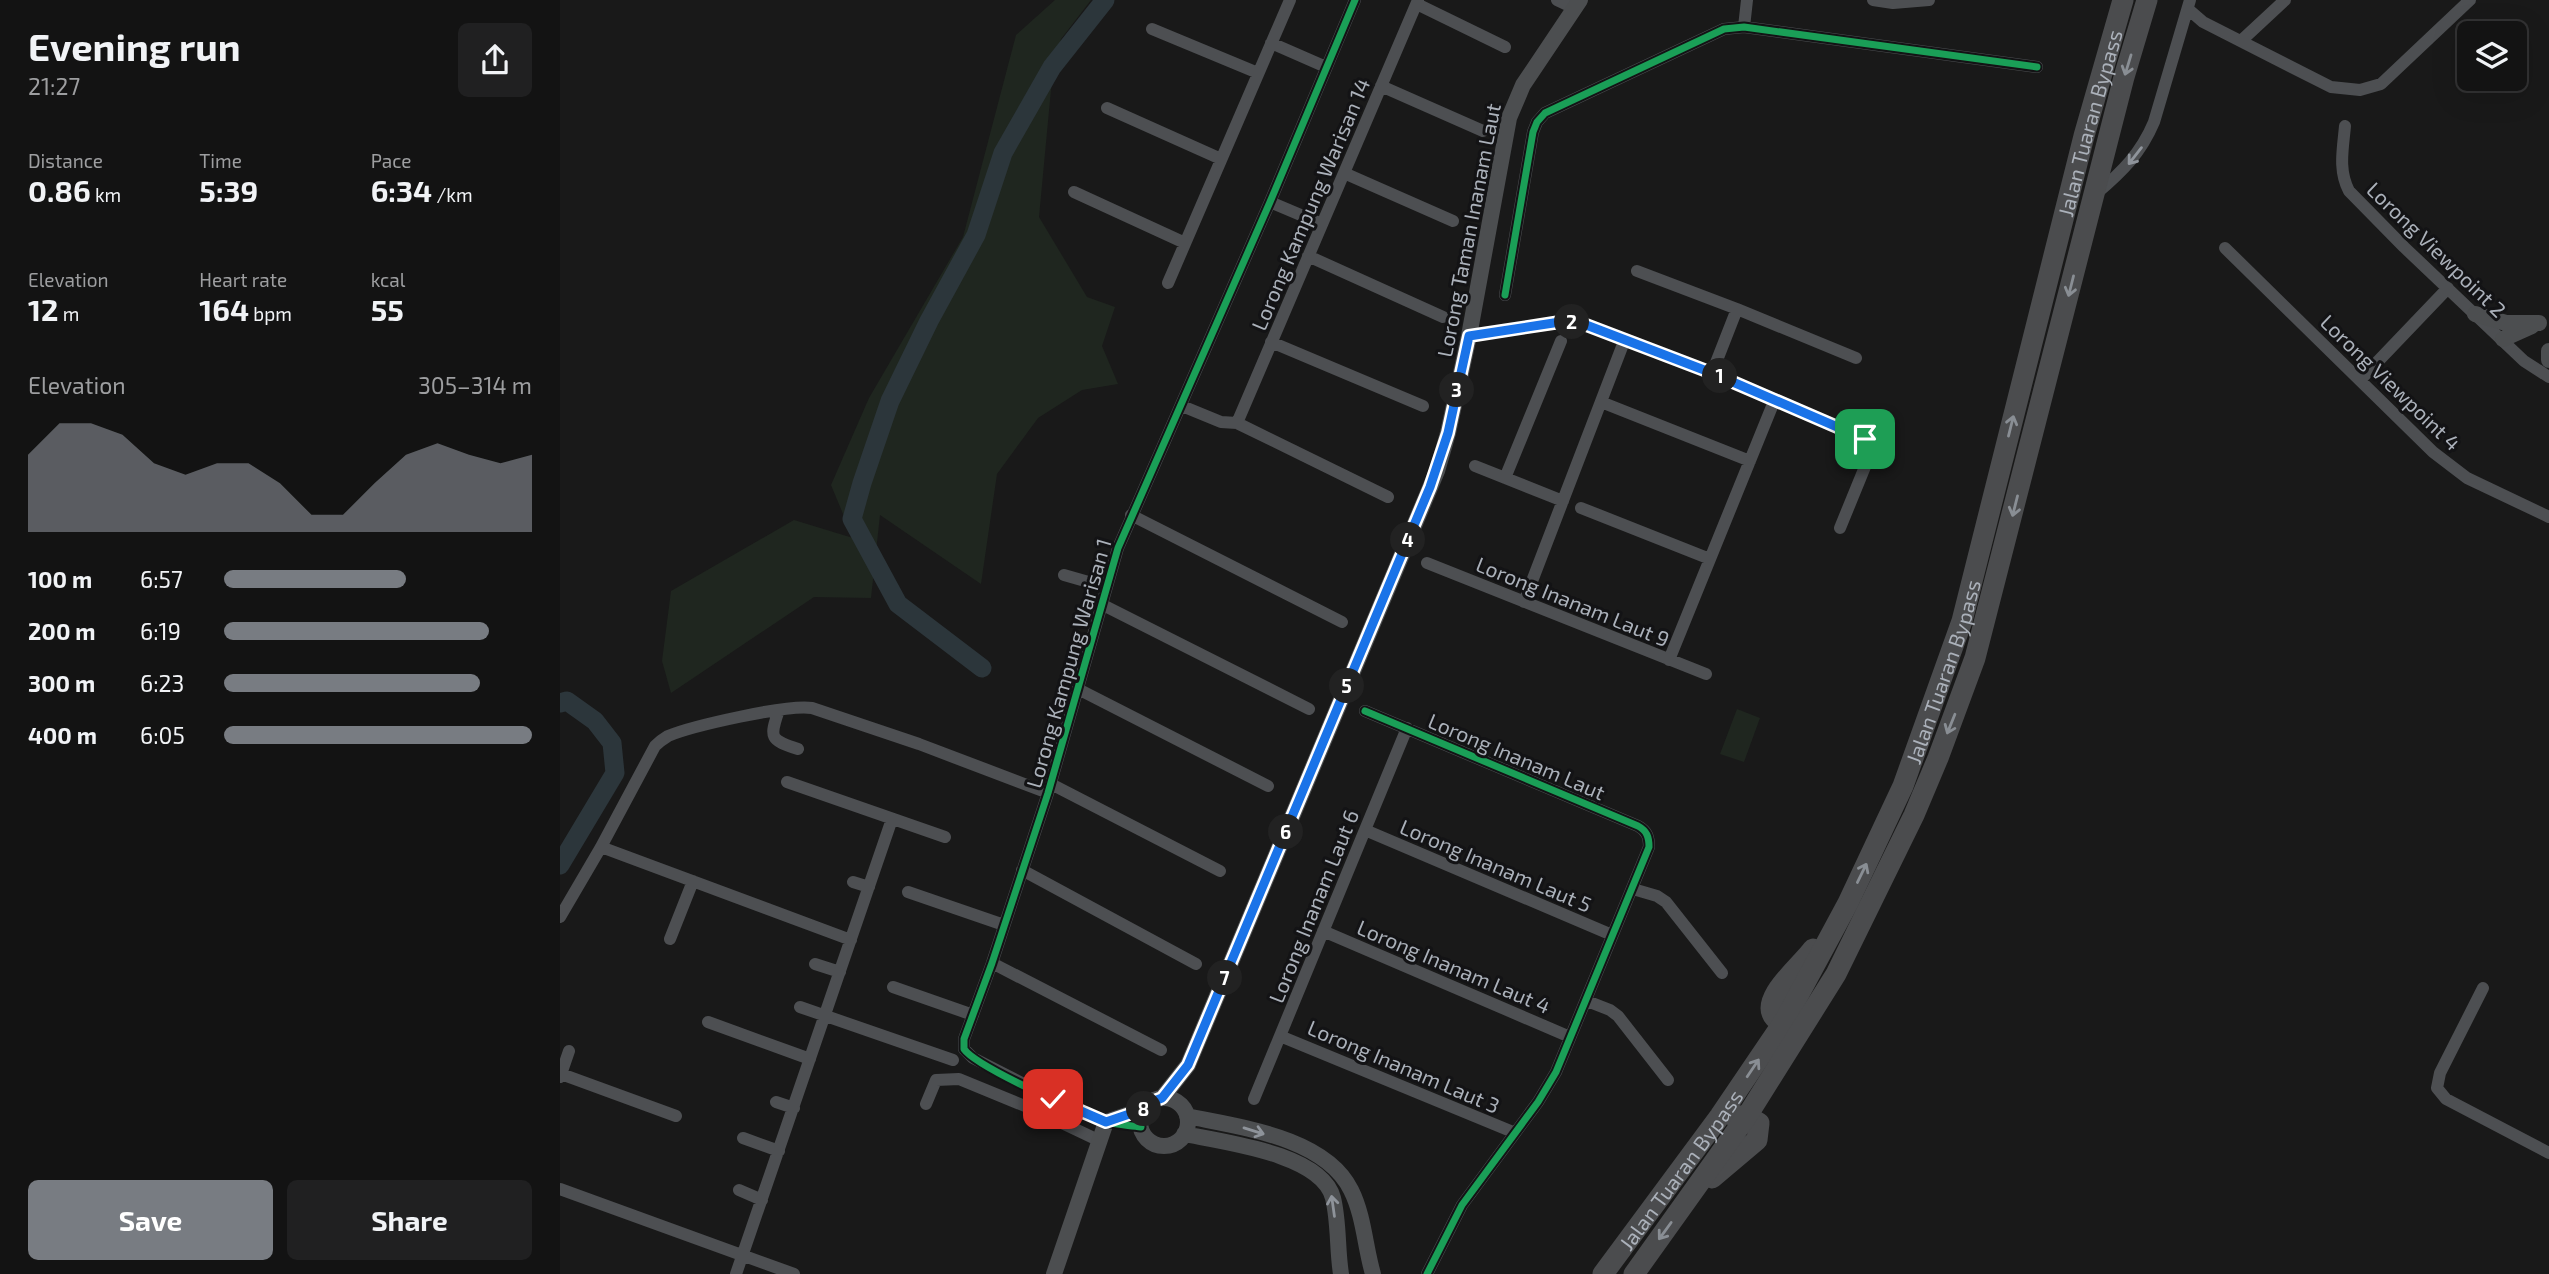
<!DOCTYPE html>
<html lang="en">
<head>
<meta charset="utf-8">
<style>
  body { margin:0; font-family:"Exo 2",sans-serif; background:#202021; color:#f1f3f6; height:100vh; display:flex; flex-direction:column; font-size:26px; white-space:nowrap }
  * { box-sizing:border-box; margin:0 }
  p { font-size:23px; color:#9d9ea0 }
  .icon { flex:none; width:38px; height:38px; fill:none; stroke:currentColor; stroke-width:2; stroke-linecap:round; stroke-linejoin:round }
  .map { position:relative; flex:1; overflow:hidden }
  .panel { display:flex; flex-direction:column; background:#131313; width:560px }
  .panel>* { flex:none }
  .controls { position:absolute; left:1897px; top:21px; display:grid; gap:14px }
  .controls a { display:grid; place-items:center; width:70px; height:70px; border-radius:10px; background:#131313; box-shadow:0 7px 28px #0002,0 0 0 2px #323233; font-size:35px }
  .pin { position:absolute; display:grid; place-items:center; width:60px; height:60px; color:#fff; margin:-30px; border-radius:14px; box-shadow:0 4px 10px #0006 }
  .km { position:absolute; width:35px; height:35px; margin:-18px; border-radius:50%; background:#222; color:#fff; font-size:19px; line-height:35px; text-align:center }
  .round { display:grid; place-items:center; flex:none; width:74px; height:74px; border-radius:10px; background:#202021 }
  .overview { display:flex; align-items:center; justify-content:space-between; height:119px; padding:0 28px }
  h1 { font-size:38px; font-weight:700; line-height:52px }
  .metrics { display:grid; grid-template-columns:repeat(3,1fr); gap:10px; height:119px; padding:7px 28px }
  .metrics div { display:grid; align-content:center }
  .metrics b { font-size:30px; font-weight:700 }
  .metrics small { font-size:19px; font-weight:400 }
  .metrics p { font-size:19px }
  .chart { height:196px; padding:14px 28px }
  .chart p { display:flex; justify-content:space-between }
  .chart svg { width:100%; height:126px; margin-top:7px; fill:#787c82; opacity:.7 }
  .action { display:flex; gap:14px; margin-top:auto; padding:14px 28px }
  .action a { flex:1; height:80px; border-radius:10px; background:#787c82; color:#fff; font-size:28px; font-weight:700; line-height:80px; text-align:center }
  .action a+a { background:#202021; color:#f1f3f6 }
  ul { padding:0 28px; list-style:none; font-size:23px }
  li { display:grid; grid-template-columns:112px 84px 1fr; align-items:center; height:52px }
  li i { height:18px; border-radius:9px; background:#787c82 }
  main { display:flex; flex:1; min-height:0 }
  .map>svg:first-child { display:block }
  .green { fill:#1f261f }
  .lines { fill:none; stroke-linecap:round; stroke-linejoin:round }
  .river { stroke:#2c363b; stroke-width:19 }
  .street { stroke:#4d4f52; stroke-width:12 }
  .secondary { stroke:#4c4e50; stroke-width:16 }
  .highway { stroke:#4b4c4e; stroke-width:21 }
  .cycleway-casing { stroke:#131315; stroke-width:11 }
  .cycleway { stroke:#1a9f57; stroke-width:7 }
  .oneway { stroke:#898e94 }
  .oneway2 { stroke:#8f949b }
  .oneway3 { stroke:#8e939a }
  .route-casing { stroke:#fff; stroke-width:14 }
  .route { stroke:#1a73e8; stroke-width:9 }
  .labels { text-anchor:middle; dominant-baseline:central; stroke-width:6; stroke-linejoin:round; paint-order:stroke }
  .street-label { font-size:21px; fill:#abb1ba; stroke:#131315 }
</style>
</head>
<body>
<main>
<section class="panel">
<div class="overview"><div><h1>Evening run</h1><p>21:27</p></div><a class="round"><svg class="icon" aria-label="share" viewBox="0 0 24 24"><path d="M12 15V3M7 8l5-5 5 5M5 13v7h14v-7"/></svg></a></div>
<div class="metrics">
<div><p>Distance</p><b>0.86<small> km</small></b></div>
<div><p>Time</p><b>5:39</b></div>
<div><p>Pace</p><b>6:34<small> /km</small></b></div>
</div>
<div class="metrics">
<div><p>Elevation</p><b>12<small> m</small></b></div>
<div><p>Heart rate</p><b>164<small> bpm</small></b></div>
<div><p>kcal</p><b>55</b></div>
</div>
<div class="chart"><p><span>Elevation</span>305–314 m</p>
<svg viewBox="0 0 160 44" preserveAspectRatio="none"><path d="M0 44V17L10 6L20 6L30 10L40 20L50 24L60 20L70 20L80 27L90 38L100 38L110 27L120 17L130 13L140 17L150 20L160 17V44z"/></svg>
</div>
<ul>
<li><b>100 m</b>6:57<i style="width:59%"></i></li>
<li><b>200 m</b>6:19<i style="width:86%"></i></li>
<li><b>300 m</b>6:23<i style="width:83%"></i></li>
<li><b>400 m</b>6:05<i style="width:100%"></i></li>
</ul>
<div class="action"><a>Save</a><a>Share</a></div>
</section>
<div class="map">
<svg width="1989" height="1274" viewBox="0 0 1989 1274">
  <rect width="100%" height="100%" fill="#191919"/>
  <path class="green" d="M495,0H531L501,39L492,79L479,217L527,297L555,307L542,346L558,384L522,390L478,418L437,474L421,584L320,515L311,598L254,597L111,693L102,661L111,591L234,520L293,538L271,485L309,398L403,237L456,35Z
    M1177,709L1200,718L1184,762L1160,754Z"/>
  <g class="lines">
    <path class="river" d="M422,668L338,604L292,519L302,483L330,401L369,321L416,235L443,153L492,67L545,0
      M0,703L7,701L35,721L52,743L55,773L0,865"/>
    <path class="street" d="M997,0L1014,8
      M1313,0L1333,3L1369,0
      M857,4L945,47
      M1628,9L1643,22L1771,87L1800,90L1821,84L1910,0
      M1184,27L1187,0
      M592,29L698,73
      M1682,40L1725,0
      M711,43L766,67
      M821,86L923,131
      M547,108L661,159
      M1785,126C1783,149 1778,170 1789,191L1844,247L1964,361L1989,377
      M784,173L893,221
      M514,192L625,243
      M1537,193C1562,172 1581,153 1594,122L1630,0
      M710,202L762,224
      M1665,248L1873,452L1907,478L1989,517
      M748,256L883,317
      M1077,271L1177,309L1296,358
      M608,283L730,0
      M945,295L973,132L977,122L985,113L1164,29L1184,27L1477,67
      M909,336L1000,322L1021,323L1152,373L1305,439L1309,444V457L1280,528
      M711,342L863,406
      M1152,373L1177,309
      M1801,379L1888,288
      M1041,402L1190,461
      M622,406L661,422L677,423L828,497
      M677,423L858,0
      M915,466L1003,501
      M945,478L1001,341
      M1021,508L1150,559
      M571,515L782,622
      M867,563L1146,674
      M504,575L546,587
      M964,602L1065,339
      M541,604L749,709
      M1109,660L1215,399
      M518,689L708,786
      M219,710C209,738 210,740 238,749
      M805,711L1078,826C1087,831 1089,837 1089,847L996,1072L978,1102L902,1205L867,1274
      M227,782L385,837
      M491,784L660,871
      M805,830L1052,935
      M41,847L291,940
      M462,870L636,964
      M293,882L309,887
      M1073,889L1097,896L1106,902L1162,973
      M348,892L444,925
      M0,917L41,847L95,746C99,742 103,739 108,736C132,726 228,704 252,708L359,744L488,793
      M763,931L1010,1037
      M110,939L133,881
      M432,963L601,1050
      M255,964L280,972
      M333,987L413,1015
      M1923,988L1880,1073L1877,1088L1886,1099L1989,1153
      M1027,1001L1050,1010L1058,1016L1108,1080
      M240,1007L393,1060
      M148,1022L250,1059
      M720,1036L953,1132
      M1,1074L116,1116
      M0,1077L9,1051
      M694,1099L847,728
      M216,1102L234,1108
      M366,1104L376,1080L399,1079L477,1111L540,1141
      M546,1122L493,1099L413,1058L404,1049V1039L432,963L488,793L558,548L710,202L795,0
      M183,1138L219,1151
      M0,1189L234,1274
      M179,1190L202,1200
      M176,1274L332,819"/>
    <path class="secondary" d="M1915,314L1946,323H1979
      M1943,339L1972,326
      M1989,351V360
      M602,1098L628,1065L877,471L888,433L909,336L949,118L963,85L1020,0
      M580 1122a24 24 0 1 1 48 0a24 24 0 1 1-48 0Z
      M627,1116C679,1127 765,1137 791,1190C804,1216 805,1247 813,1274
      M546,1122L584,1109
      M624,1134C664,1142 762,1154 773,1198C779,1222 777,1249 781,1274
      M494,1274L546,1122"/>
    <g class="highway">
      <path d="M1237,1017L1230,1020L1215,1018C1198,999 1242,965 1253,949"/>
      <path d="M1152,1178L1197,1140L1199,1123L1187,1116H1173"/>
      <path id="s1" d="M1043,1274L1160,1116L1225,1020L1288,903L1343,786L1402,621L1524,136L1563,0"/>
      <path d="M1074,1274L1187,1116L1276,974L1354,815L1378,758L1415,658L1564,77L1587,0"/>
    </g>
    <defs>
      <path id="cycleway" d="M945,295L973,132L977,122L985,113L1164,29L1184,27L1477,67
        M805,711L1078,826C1087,831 1089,837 1089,847L996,1072L978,1102L902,1205L867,1274
        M581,1127C569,1125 554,1125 543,1121C519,1112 416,1067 404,1049V1039L432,963L488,793L558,548L710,202L795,0"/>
    </defs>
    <use href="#cycleway" class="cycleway-casing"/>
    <use href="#cycleway" class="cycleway"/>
  </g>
  <defs><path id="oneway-shaft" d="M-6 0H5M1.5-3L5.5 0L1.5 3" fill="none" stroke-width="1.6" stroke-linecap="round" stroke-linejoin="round" transform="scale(1.75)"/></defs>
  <g class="oneway">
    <use href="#oneway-shaft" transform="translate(1568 65) rotate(107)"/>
    <use href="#oneway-shaft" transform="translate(1511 286) rotate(104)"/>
    <use href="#oneway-shaft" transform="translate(1451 426) rotate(-76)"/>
    <use href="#oneway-shaft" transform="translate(1455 506) rotate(104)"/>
    <use href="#oneway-shaft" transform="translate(1391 724) rotate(112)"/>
    <use href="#oneway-shaft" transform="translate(1302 873) rotate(-64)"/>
    <use href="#oneway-shaft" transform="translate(1193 1068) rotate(-56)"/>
    <use href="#oneway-shaft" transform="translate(1105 1231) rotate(126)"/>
  </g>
  <use class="oneway2" href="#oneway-shaft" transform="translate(1575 156) rotate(128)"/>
  <g class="oneway3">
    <use href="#oneway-shaft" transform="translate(694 1131) rotate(17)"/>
    <use href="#oneway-shaft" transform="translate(773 1206) rotate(-98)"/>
  </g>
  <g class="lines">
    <defs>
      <path id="route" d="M493,1099L546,1122L584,1109L589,1103L602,1098L628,1065L870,487L888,433L909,336L1000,322L1021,323L1152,373L1305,439"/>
    </defs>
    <use href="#route" class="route-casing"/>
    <use href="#route" class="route"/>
  </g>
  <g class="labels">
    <g class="street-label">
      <text stroke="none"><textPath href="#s1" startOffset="1264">Jalan Tuaran Bypass</textPath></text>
      <text transform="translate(750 204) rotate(-67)">Lorong Kampung Warisan 14</text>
      <text transform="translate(908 230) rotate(-79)">Lorong Taman Inanam Laut</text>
      <text transform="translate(1877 249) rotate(44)">Lorong Viewpoint 2</text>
      <text transform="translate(1831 382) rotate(44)">Lorong Viewpoint 4</text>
      <text transform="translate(1013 601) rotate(22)">Lorong Inanam Laut 9</text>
      <text transform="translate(508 663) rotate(-74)">Lorong Kampung Warisan 1</text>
      <text stroke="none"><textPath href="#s1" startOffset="696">Jalan Tuaran Bypass</textPath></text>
      <text transform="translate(957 756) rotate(23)">Lorong Inanam Laut</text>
      <text transform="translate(936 865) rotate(23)">Lorong Inanam Laut 5</text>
      <text transform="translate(753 906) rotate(-68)">Lorong Inanam Laut 6</text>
      <text transform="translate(894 966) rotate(23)">Lorong Inanam Laut 4</text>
      <text transform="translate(844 1066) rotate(23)">Lorong Inanam Laut 3</text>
      <text stroke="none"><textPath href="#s1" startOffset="130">Jalan Tuaran Bypass</textPath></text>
    </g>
  </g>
</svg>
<div class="controls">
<a><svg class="icon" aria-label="layers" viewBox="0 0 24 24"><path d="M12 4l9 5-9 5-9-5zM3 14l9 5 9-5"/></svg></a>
</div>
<div class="pin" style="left:1305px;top:439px;background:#1e9e55"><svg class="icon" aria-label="arrive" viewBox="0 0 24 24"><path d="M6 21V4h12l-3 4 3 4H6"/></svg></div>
<div class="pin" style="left:493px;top:1099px;background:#d93025"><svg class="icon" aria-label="check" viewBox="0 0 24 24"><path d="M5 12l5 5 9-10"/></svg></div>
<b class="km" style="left:1160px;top:376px">1</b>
<b class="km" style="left:1012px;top:322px">2</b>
<b class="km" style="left:897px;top:390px">3</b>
<b class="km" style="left:848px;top:540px">4</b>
<b class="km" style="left:787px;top:686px">5</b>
<b class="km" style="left:726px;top:832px">6</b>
<b class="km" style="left:665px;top:978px">7</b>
<b class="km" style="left:584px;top:1109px">8</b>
</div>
</main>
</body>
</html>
